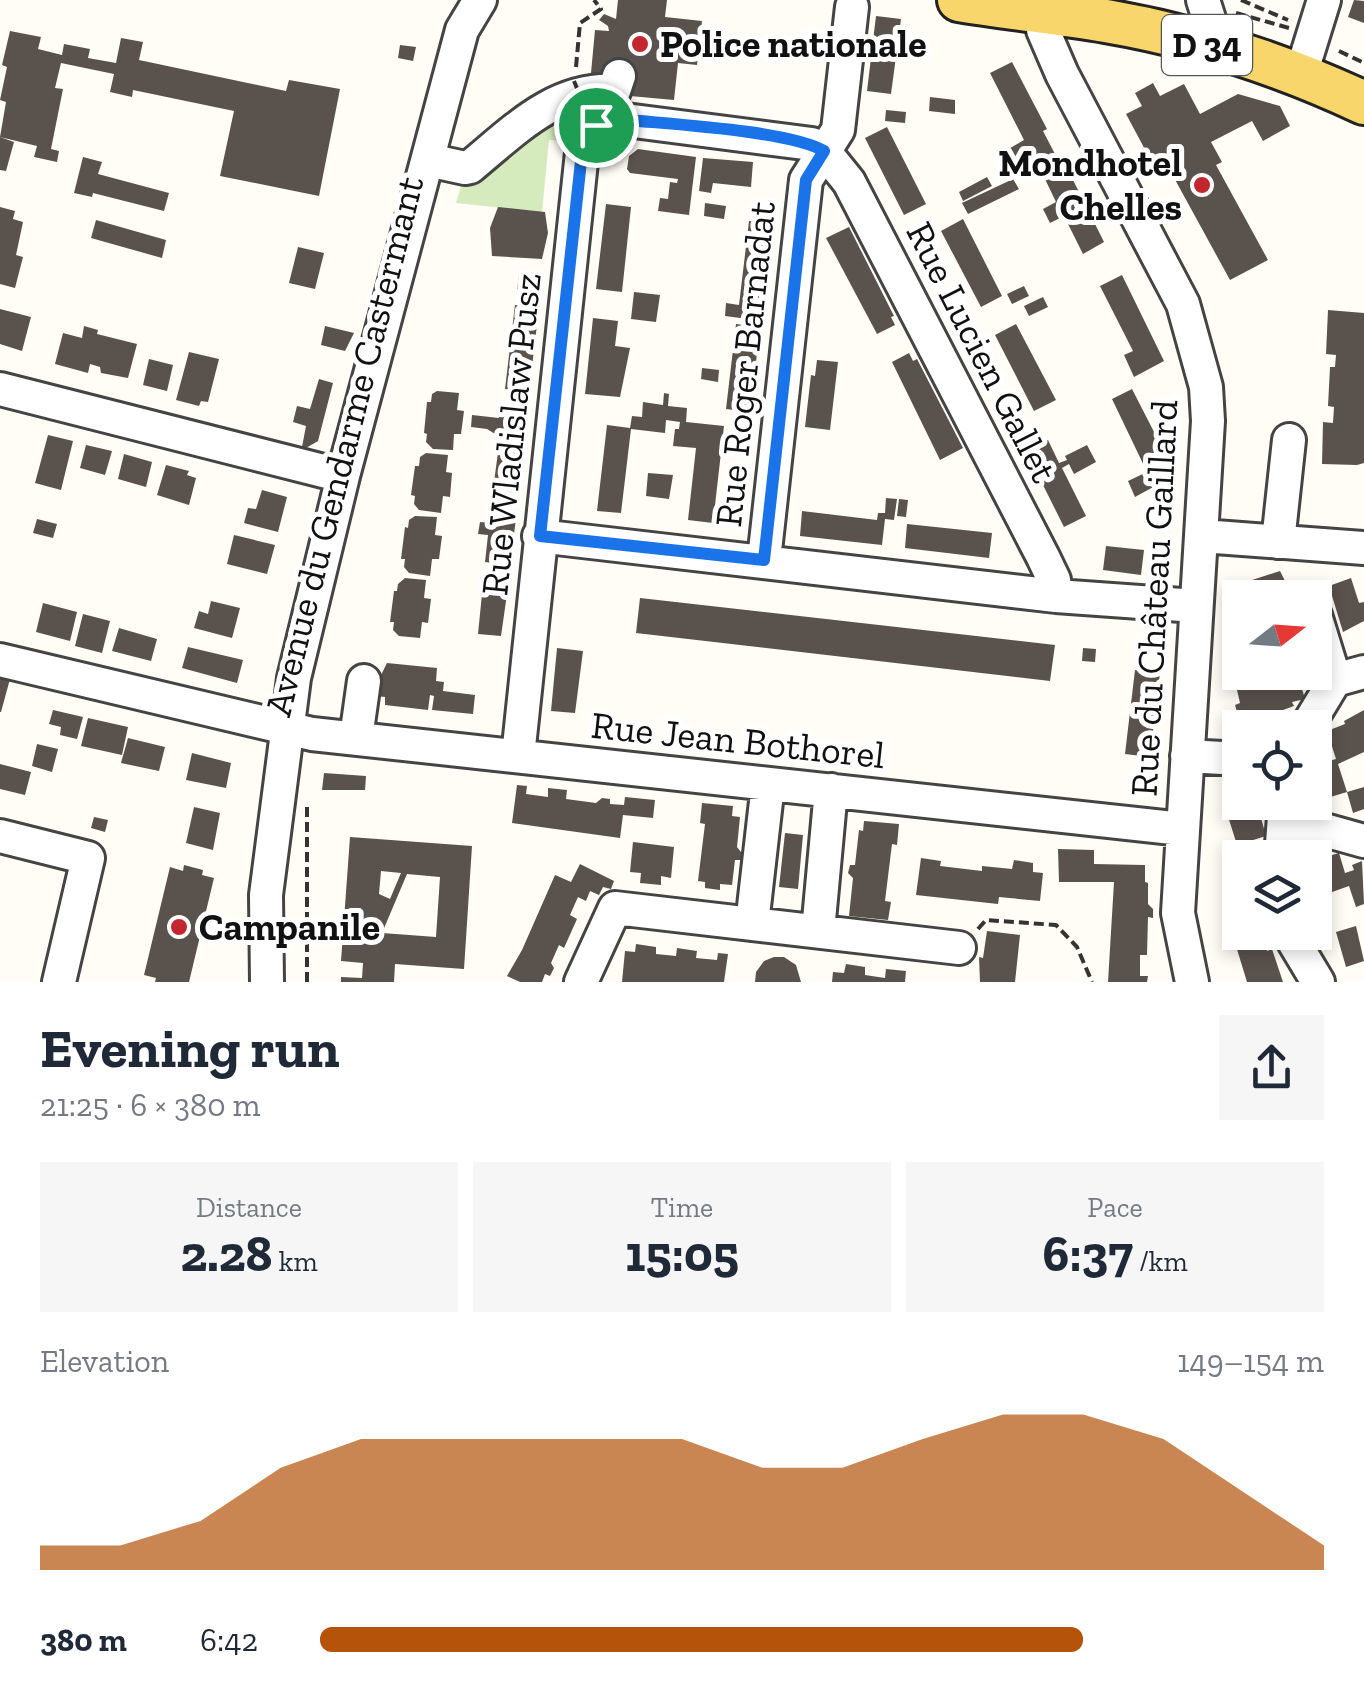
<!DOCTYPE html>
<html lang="en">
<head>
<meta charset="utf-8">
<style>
  body { margin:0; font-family:"Zilla Slab",serif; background:#f6f6f7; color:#1f2937; height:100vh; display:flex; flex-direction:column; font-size:38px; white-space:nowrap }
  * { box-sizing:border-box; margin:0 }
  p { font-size:32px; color:#747a83 }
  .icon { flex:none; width:55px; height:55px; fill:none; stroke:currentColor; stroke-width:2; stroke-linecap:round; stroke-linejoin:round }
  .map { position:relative; height:982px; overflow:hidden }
  .sheet { display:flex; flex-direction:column; background:#fff; flex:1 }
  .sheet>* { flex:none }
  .needle { width:65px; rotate:73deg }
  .buttons { position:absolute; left:1222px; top:580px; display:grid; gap:20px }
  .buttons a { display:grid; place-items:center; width:110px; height:110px; border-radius:0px; background:#fff; box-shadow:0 5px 15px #0003; font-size:50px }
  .pin { position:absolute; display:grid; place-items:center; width:85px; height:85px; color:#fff; margin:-42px; border:5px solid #fff; border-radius:50%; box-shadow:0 2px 10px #0007 }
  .round { display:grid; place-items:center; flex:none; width:105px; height:105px; border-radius:0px; background:#f6f6f7 }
  .head { display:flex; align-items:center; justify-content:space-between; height:170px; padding:0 40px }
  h1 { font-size:55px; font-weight:700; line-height:75px }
  .figures { display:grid; grid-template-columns:repeat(3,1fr); gap:15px; height:170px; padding:10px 40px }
  .figures div { display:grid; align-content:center; border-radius:0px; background:#f6f6f7; text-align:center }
  .figures b { font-size:50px; font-weight:700 }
  .figures small { font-size:28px; font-weight:400 }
  .figures p { font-size:28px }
  .chart { height:280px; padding:20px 40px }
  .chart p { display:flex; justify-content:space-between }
  .chart svg { width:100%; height:180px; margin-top:10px; fill:#b45309; opacity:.7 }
  ul { padding:0 40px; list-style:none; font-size:32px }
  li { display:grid; grid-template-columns:160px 120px 1fr; align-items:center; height:75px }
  li i { height:25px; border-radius:12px; background:#b45309 }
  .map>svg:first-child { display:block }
  .green { fill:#d5ebbd }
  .building { fill:#5a524d; fill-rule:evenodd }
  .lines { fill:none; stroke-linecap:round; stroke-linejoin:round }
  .minor-casing { stroke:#444; stroke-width:38 }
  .major-casing { stroke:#222; stroke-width:48 }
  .path { stroke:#333; stroke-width:4; stroke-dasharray:10 5; stroke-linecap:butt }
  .minor { stroke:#fff; stroke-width:32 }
  .major { stroke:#f9d66b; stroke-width:42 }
  .path-bridge { stroke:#333; stroke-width:4; stroke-dasharray:10 5; stroke-linecap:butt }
  .route-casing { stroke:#fff; stroke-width:20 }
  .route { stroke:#1a73e8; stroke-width:12 }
  .poi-dot { fill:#c4262e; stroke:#fff; stroke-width:4 }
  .labels { text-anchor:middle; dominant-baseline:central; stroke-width:10; stroke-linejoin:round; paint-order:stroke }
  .shield { fill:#fff; stroke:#585858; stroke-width:2.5 }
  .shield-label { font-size:35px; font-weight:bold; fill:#111 }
  .poi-label { font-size:38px; font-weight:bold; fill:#111; stroke:#fff; text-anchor:start }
  .street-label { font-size:38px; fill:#111; stroke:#fff }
</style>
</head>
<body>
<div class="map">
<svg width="1364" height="982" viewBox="0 0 1364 982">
  <rect width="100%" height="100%" fill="#fffdf5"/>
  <path class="green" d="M571,107L568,141L549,140L542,212L456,203L462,183Z"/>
  <path class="building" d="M618,0H667L665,17L702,21L697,65L678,63L674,100L630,96L632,78L591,73L595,30L609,31L608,26L599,20L604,14L616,19Z
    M1354,0L1364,1V23L1348,17Z
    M876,16L901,19L891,94L867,91Z
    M10,31L41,37L38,49L62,55L64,44L90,49L88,58L116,63L121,38L143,42L139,60L286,91L289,80L340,89L319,196L220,176L234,111L133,90L132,97L110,92L114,74L61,63L55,88L63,89L51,149L59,151L57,162L34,157L37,146L0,137L6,102L0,100L7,67L2,65Z
    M400,45L416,47L413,61L398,58Z
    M1012,62L1047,129L1043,131L1055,154L1017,175L1005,151L1024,140L990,73Z
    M1153,83L1160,96L1184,84L1200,114L1238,94L1280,106L1290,126L1263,141L1252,121L1211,142L1222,162L1216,165L1268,260L1230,280L1167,165L1156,170L1126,114L1142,106L1135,93Z
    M930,97L955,100V114L929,111Z
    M886,110L906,112L905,123L885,121Z
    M887,127L926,204L904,215L865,138Z
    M0,137L14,142L6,171L0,170Z
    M638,149L696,157L689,215L658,211L660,198L668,199L670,182L677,183L678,179L630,173L627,169L629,156Z
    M83,157L102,162L98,174L169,193L164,211L93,193L92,197L74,193Z
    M703,158L753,162L751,187L713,183L711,193L699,191Z
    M1066,166L1104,242L1083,254L1064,216L1050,223L1043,209L1056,202L1044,177Z
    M987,177L992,186L963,201L959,192Z
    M1013,179L1019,189L968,214L962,203Z
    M705,203L726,206L724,219L704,216Z
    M606,204L631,207L622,292L596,289Z
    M0,207L15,211L13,219L23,222L16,255L23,257L15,288L0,284Z
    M498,207L545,212L548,233L542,259L492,256L490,228Z
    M963,219L1002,296L981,307L941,231Z
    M96,220L166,240L162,258L91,238Z
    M749,221L774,224L764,308L750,307L748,319L725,316L726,303L739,305Z
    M849,227L894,316L891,317L895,325L877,334L826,238Z
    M298,247L324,253L315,289L289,283Z
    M1122,275L1164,361L1134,377L1124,355L1133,351L1100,286Z
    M519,276L540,278L538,291L517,289Z
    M1024,286L1029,296L1012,304L1007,294Z
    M634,292L660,295L656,322L631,319Z
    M1043,297L1048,307L1029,316L1024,306Z
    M515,305L539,308L529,392L505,389Z
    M0,309L31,317L22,351L0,344Z
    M1328,310L1364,313V463L1357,465L1322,464L1323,422L1333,423L1334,407L1328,406L1330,367H1335L1336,355L1326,354Z
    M593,318L618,321L615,346L630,348L620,397L585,394Z
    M736,324L759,327L752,412L726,409Z
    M1016,324L1056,400L1034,411L995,335Z
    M84,326L98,330L97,334L137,344L128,378L101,373L100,367L90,364L88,373L55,364L63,333L82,338Z
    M325,326L354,333L345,351L321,345Z
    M189,352L219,359L208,402L201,401L199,406L176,400Z
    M909,353L913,361L917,359L963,448L940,460L892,362Z
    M149,359L173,365L167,391L143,385Z
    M817,360L838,362L830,430L805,427L811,375L815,376Z
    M702,368L719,370L718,382L701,379Z
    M319,379L333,383L318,441L306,448L302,447L306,426L293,422L297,406L310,409Z
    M1132,389L1171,465L1152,474L1157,485L1135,497L1128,481L1147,472L1112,399Z
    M437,391L459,393L457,410L464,411L461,434H454L453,450L433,449L426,442L427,434L424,433L427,402H431L432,394Z
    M664,393L669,394L668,406L687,408L686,422L724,426L713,523L688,520L696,448L673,446L675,429H679L680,422L666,420L665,433L631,429L621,513L597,511L607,425L630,428L632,416L642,417L643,402L663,405Z
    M500,404L526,407L517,493L493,490L500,437L487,429L471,427L472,415L499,418Z
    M48,435L73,441L61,490L35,483Z
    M1048,440L1059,463L1067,460L1065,456L1087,445L1096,462L1074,474L1069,464L1062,468L1086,516L1064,527L1026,451Z
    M86,445L112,451L105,475L80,468Z
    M426,453L448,455L446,472L452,473L450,497L443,496L441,513L419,510L414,504L415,496L411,495L415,466H419L420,457Z
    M124,454L152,462L146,487L118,479Z
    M166,465L189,471L187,475L196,478L189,505L157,495Z
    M648,473L673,475L669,499L646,496Z
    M262,490L287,497L278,532L244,523L248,508L256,509Z
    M886,498L897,499L894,520L885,519L882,545L800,536L802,511L877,520L878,513H885Z
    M899,499L908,500L906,517L897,516Z
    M492,508L517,511L510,565L485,562L488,535L478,534L480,522L490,523Z
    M415,516L437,517L435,535L442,536L439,559H432L430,576L409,573L404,567L405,559H401L405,527L408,528L409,520Z
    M37,519L57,524L53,538L33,533Z
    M907,524L992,533L989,558L905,548Z
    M234,535L275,545L267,574L227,564Z
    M1106,546L1144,550L1141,575L1103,570Z
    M1280,571L1291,593L1279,598H1250L1246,582Z
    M405,578L426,580L424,598L431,599L428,623L422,622L420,638L399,636L393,630L394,622H390L394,591H397L398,584Z
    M1351,578L1359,603L1364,602V621L1343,632L1329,586Z
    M483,584L508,587L501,636L478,634Z
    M640,598L1055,645L1050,681L636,633Z
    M211,601L240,608L232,638L194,628L199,611L208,614Z
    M43,603L77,612L70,641L36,632Z
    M83,614L110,621L102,653L75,646Z
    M119,628L157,639L151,661L112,651Z
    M188,647L243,660L237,683L182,668Z
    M557,648L583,651L575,713L551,711Z
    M1083,648L1096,649L1095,662L1082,661Z
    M387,663L437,668L436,681L444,682L443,691L475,695L473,714L432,710L434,696L430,695L428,710L385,705V697L375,696L378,675H381Z
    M1135,670L1160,673L1150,757L1125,754Z
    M1272,672H1297L1305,699L1292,702L1294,706L1283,710L1286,717L1267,724L1269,728H1248L1245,717L1239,719L1235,705L1240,703L1237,690L1273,677Z
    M0,677L10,679L1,712H0Z
    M53,710L83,717L77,739L60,735L61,727L49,724Z
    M1364,710V752L1338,764L1347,792L1327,798L1317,764L1336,759L1327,731L1345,724L1344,721Z
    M88,718L128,727L122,755L81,746Z
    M128,738L165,747L159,771L121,763Z
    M37,744L58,749L52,772L32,766Z
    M192,753L231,763L226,788L186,780Z
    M0,764L31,772L25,795L0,789Z
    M324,773L366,776L365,790H322Z
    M517,785L527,786L526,794L548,797V788L567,790L566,799L596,803L602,798L610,799V804L624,805L625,797L655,800L653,818L623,815L620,838L512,823Z
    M1240,786V802H1263L1267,817L1261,818L1266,836L1250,841L1255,858H1240V931L1234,933L1228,896L1234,894L1229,876L1238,874L1230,847L1237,845L1226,810L1239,806L1234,788Z
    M1364,787V809L1353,813L1347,792Z
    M702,803L733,806L732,816L740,817L737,847L741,852V860H735L732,885L720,884V890L705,888V882L698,881L705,824L700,823Z
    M194,807L220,813L213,850L186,843Z
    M94,817L108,820L105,832L91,828Z
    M864,821L899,824L897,845L892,844L885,901L891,902L888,920L849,916L853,878L848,873L850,865H855L859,830L863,831Z
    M785,833L803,835L798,889L779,887Z
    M350,837L472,846L464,969L395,964L394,982H341V977L362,978L363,963L341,961ZM381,871L401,873L390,899L379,894ZM407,874L440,877L436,937L382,933Z
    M633,842L674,847L671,878L661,876V885L640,883L641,873L630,872Z
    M1058,849L1094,850V864L1145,865V882L1148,883V904L1153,909V918L1148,917L1147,955H1140V976H1148L1147,982H1108L1114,882H1059Z
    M1339,853L1345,873L1354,870L1352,865L1362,861L1364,904L1356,907L1349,886L1315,898V860Z
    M921,858L941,861L940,866L982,871V866L1012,869L1014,860L1033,863V872L1043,873L1040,901L999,897L998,904L916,895Z
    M580,864L614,881L611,889L603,887L599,895L590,891L586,901L578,897L570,915L577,919L564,948L559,945L551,963L554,968L550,976L545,974L542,982H520L507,976L522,950L555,875L571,882Z
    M184,865L203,870L202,875L214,878L189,982H155L156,978L144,975L170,867L183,871Z
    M1356,926L1364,961L1346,967L1336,932Z
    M987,931L1020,935L1015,982H980L979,957L983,958Z
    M1239,932H1261L1267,951L1272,949L1283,982H1247L1236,946L1242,944Z
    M636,944L656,947V954L676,956L677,948L697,951L696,958L717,960L718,953L728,954L724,982H622L625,951L635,952Z
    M774,957H784L796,965L801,982H755L756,972L764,961Z
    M846,964L865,967V975L885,978L886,969L906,971L905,982H832L833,972L844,973Z"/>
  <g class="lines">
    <defs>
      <path id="minor" d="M1048,0L1044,1L1043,30L1062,74L1183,304L1206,387L1208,421L1178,913L1192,982
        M1203,0L1211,25
        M1306,58L1324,0
        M428,160L465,168L470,167C514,131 554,88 614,91L619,76
        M0,389L343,476
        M539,536L1056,596L1196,606
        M1202,536L1364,548
        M1278,542L1289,440
        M764,560L806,180L838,130L852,7
        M1315,615L1335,680
        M0,660L312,734L1182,829
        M1306,728L1335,680L1364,672
        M356,738L364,681
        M518,756L583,143C592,127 600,121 618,119L812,144L824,151L849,182L1043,557L1054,580L1056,596
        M1187,756L1240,759
        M1285,819L1364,841
        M0,836L88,858L59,982
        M1281,858L1285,802
        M752,924L768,784
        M818,931L831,790
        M1293,932L1294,942L1318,982
        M267,982L266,895L294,678L343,476L462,30L480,0
        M581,982L615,908L959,948"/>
      <path id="major" d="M959,0C1008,8 1057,13 1106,21C1194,36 1283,65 1364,103"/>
    </defs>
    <use href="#minor" class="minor-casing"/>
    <use href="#major" class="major-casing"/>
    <path class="path" d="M1241,0L1288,20
      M1236,13L1289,28
      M1339,51L1364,63
      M576,67L580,23L601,9L594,0
      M978,929L986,920L1056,925L1077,947L1092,982
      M307,982V806"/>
    <use href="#minor" class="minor"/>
    <use href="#major" class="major"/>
    <path class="path-bridge" d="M574,81L583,103"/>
  </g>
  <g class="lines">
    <defs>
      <path id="route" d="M618,119C665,124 788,130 824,151L806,180L764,560L540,536L583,143L596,125Z"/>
    </defs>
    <use href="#route" class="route-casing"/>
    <use href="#route" class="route"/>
  </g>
  <g class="poi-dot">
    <circle cx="640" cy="44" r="10"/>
    <circle cx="1202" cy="185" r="10"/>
    <circle cx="179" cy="927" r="10"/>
  </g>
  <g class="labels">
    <rect class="shield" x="1162" y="15" width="90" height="60" rx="8"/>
    <g class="shield-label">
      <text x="1207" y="45">D 34</text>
    </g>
    <g class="poi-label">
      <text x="660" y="44">Police nationale</text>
      <text x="1182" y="163" text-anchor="end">Mondhotel<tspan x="1182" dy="44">Chelles</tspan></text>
      <text x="199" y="927">Campanile</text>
    </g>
    <g class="street-label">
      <text transform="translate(982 352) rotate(63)">Rue Lucien Gallet</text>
      <text transform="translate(745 364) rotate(-84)">Rue Roger Barnadat</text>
      <text transform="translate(511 434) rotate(-84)">Rue Wladislaw Pusz</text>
      <text transform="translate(344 446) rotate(-76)">Avenue du Gendarme Castermant</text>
      <text transform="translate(1154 598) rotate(-87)">Rue du Château Gaillard</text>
      <text transform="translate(738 740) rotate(6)">Rue Jean Bothorel</text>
    </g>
  </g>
</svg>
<div class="buttons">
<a><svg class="needle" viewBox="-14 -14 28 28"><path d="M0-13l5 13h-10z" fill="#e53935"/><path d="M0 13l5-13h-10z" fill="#747a83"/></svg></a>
<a><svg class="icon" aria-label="locate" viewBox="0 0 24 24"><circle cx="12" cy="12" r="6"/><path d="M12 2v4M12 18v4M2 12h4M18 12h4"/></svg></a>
<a><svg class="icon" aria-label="layers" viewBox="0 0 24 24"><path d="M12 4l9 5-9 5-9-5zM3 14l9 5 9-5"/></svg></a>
</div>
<div class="pin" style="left:596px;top:125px;background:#1e9e55"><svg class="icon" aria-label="arrive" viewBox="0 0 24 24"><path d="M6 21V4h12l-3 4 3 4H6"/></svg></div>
</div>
<section class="sheet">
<div class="head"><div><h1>Evening run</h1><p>21:25 · 6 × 380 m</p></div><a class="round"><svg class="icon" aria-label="share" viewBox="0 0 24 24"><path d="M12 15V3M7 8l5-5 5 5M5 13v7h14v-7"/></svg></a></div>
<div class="figures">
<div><p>Distance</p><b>2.28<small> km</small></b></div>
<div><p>Time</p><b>15:05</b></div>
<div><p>Pace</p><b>6:37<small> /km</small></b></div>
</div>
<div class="chart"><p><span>Elevation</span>149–154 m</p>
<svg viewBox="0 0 160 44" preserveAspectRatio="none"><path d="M0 44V38L10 38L20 32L30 19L40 12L50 12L60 12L70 12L80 12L90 19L100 19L110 12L120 6L130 6L140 12L150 25L160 38V44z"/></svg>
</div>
<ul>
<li><b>380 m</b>6:42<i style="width:76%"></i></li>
</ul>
</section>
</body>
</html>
